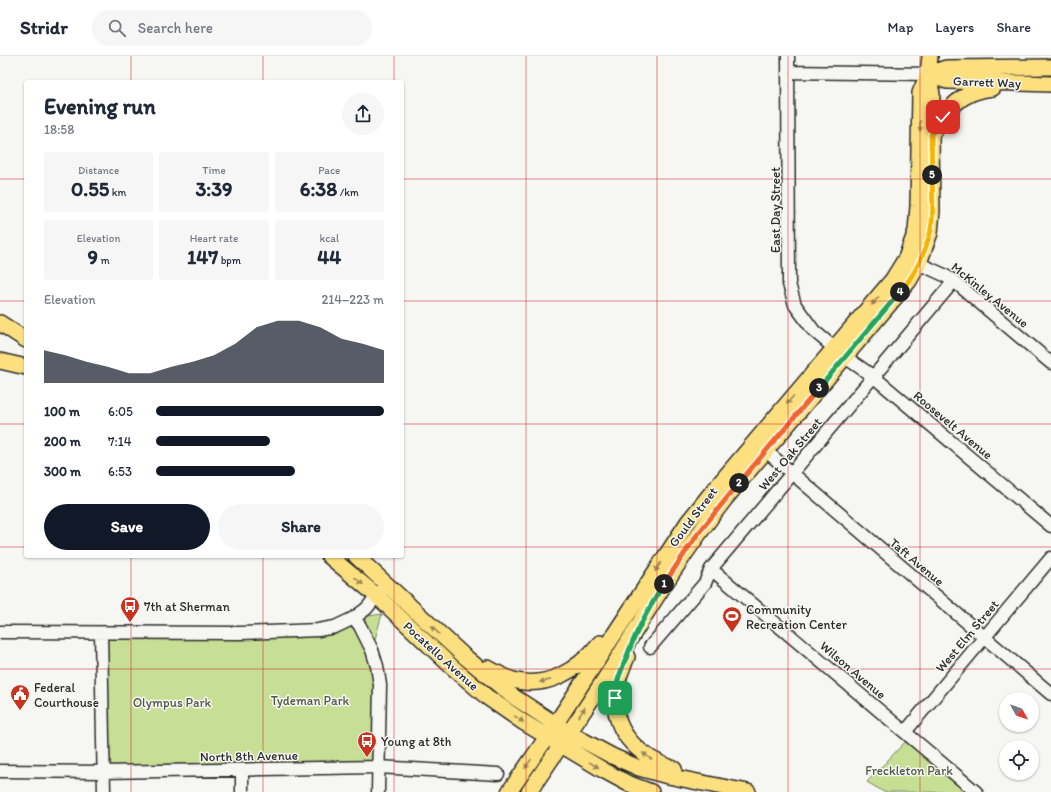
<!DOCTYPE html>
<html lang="en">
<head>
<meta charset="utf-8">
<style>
  body { margin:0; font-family:Itim,sans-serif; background:#f6f6f7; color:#1f2937; height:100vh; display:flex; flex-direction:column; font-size:15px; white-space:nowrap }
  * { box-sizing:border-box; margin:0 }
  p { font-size:13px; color:#747a83 }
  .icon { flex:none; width:22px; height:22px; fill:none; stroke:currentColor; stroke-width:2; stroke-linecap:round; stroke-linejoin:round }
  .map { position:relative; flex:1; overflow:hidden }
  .sheet { position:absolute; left:24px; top:24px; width:380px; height:478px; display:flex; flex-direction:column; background:#fff; border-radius:4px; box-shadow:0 1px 3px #0004 }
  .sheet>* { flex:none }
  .needle { width:26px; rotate:130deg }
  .fabs { position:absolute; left:999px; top:636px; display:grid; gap:8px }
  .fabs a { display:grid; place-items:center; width:40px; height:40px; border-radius:50%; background:#fff; box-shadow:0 1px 3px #0004; font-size:20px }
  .pin { position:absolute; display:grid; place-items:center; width:34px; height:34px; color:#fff; margin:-17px; border-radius:8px; box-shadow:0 2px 6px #0006 }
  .km { position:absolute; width:20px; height:20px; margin:-10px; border-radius:50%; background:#222; color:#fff; font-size:11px; line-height:20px; text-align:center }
  .round { display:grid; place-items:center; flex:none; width:42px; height:42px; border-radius:21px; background:#f6f6f7 }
  .overview { display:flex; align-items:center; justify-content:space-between; height:68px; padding:0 20px }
  h1 { font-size:22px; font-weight:700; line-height:30px }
  .stats { display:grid; grid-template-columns:repeat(3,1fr); gap:6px; height:68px; padding:4px 20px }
  .stats div { display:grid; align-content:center; border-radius:4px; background:#f6f6f7; text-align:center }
  .stats b { font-size:20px; font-weight:700 }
  .stats small { font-size:11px; font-weight:400 }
  .stats p { font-size:11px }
  .chart { height:112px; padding:8px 20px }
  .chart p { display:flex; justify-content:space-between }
  .chart svg { width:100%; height:72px; margin-top:4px; fill:#111827; opacity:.7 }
  .button { display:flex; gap:8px; margin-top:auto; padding:8px 20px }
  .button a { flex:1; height:46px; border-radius:24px; background:#111827; color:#fff; font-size:16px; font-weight:700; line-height:46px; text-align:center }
  .button a+a { background:#f6f6f7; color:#1f2937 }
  ul { padding:0 20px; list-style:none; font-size:13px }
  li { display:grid; grid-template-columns:64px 48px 1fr; align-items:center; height:30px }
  li i { height:10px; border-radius:5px; background:#111827 }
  header { display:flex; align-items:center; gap:24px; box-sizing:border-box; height:56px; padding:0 20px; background:#fff; border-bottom:1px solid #e0e1e3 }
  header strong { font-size:19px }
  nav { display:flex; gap:22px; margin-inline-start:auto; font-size:14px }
  .search { width:280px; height:36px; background:#f6f6f7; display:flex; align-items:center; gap:10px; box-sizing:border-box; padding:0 14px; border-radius:22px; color:#747a83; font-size:15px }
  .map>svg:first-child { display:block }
  .green { fill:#c6df95; stroke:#788560 }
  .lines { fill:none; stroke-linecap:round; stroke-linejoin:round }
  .minor-casing { stroke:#2b2b2b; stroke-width:15 }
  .major-casing { stroke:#2b2b2b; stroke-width:18 }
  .minor { stroke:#f6f6f2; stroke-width:12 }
  .major { stroke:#fce080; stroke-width:15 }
  .oneway { fill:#948656 }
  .split-1-casing { stroke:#fff; stroke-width:8 }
  .split-2-casing { stroke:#fff; stroke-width:8 }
  .split-3-casing { stroke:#fff; stroke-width:8 }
  .split-4-casing { stroke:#fff; stroke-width:8 }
  .split-5-casing { stroke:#fff; stroke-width:8 }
  .split-6-casing { stroke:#fff; stroke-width:8 }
  .split-1 { stroke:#22a559; stroke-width:5 }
  .split-2 { stroke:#f0652b; stroke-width:5 }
  .split-3 { stroke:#f0652b; stroke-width:5 }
  .split-4 { stroke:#22a559; stroke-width:5 }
  .split-5 { stroke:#f5b400; stroke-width:5 }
  .split-6 { stroke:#f5b400; stroke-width:5 }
  .grid { fill:none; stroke:#d62828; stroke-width:1; stroke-opacity:0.55 }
  .labels { text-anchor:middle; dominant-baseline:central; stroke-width:3; stroke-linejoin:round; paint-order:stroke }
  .street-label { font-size:13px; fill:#2b2b2b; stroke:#f6f6f2 }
  .poi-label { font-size:13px; fill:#2b2b2b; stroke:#f6f6f2; text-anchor:start }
  .park-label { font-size:13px; fill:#525846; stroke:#f6f6f2 }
</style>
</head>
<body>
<header>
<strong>Stridr</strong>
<div class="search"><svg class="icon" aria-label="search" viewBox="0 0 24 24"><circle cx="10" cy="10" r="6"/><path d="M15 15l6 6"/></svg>Search here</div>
<nav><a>Map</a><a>Layers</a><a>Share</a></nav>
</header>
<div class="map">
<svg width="1051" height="736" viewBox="0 0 1051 736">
  <rect width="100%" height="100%" fill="#f6f6f2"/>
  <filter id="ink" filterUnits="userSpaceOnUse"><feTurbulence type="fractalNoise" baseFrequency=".025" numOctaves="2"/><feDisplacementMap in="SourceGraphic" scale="8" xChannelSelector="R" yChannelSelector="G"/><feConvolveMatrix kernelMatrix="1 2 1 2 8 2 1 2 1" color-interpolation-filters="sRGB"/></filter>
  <g filter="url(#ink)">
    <path class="green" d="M382,558L372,594L378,711L104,716L101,577L318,574L354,562Z
      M908,683L969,736H884L867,726Z"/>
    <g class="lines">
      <defs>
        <path id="minor" d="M788,0L789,228L795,249L814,275L845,301L874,321L1051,470
          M788,16L928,18
          M911,204L942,218L954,225L1051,307
          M766,395L1051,638
          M711,513L976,736
          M354,562L360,570L372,594L377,610L380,629L378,736
          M0,576L241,577L318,574L335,571L354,562L366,553L382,534
          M101,577L104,736
          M650,591L705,527L711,513L954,225
          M905,676L1051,502
          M242,714V736
          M0,715L104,716L378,711L498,718"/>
        <path id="major" d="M928,18L947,25L1051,28
          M928,18L946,12L1051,11
          M931,79C948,53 960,35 993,32
          M0,267L26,284
          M0,305L26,311
          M329,500L377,540L451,610L487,641L523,666L603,714L627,727L651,736
          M356,500L464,600L511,639L569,677L612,700L639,712L668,720L748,736
          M627,601C621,614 615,628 615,642C614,679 642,702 674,713
          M488,612C495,616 503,620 510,623C546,635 578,614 600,587
          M509,736L547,681L688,466L713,435L893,223L906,202L916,175L918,150L920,37L928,18L930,0
          M529,736C558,693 587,651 615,607C650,551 684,495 725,443L909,225L919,207L930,177L932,155L931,79L932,38L928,18"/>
      </defs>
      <use href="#minor" class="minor-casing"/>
      <use href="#major" class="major-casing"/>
      <use href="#minor" class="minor"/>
      <use href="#major" class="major"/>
    </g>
    <defs><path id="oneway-solid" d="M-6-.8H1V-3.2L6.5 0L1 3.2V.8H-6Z"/></defs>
    <g class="oneway">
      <use href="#oneway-solid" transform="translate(920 70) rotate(91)"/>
      <use href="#oneway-solid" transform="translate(875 245) rotate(130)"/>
      <use href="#oneway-solid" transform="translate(790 344) rotate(130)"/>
      <use href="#oneway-solid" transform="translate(658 511) rotate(123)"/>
      <use href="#oneway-solid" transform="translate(359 525) rotate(40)"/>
      <use href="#oneway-solid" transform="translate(435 574) rotate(-137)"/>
      <use href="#oneway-solid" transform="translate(545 625) rotate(169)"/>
      <use href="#oneway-solid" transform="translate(582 656) rotate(-57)"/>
      <use href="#oneway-solid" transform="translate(519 663) rotate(34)"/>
      <use href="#oneway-solid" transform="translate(647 700) rotate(-144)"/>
      <use href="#oneway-solid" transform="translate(528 708) rotate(124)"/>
      <use href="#oneway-solid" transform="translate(594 709) rotate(31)"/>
    </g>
  </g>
  <g class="lines" filter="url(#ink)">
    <defs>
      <path id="split-1" d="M615,642C616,624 621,616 627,600C636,575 650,550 664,528"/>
      <path id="split-2" d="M664,528L697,479L739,427"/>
      <path id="split-3" d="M739,427L819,332"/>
      <path id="split-4" d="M819,332L900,236"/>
      <path id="split-5" d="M900,236C914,220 924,199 930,178C935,159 932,137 932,119"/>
      <path id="split-6" d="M932,119L931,79L943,61"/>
    </defs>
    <use href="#split-1" class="split-1-casing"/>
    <use href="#split-2" class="split-2-casing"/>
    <use href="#split-3" class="split-3-casing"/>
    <use href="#split-4" class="split-4-casing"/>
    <use href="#split-5" class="split-5-casing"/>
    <use href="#split-6" class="split-6-casing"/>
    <use href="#split-1" class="split-1"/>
    <use href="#split-2" class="split-2"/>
    <use href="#split-3" class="split-3"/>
    <use href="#split-4" class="split-4"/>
    <use href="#split-5" class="split-5"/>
    <use href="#split-6" class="split-6"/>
  </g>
  <path class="grid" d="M131,0V26M263,0V26M394,0V26M526,0V736M657,0V736M788,0V736M920,0V736M0,123H26M402,123H1051M0,245H26M402,245H1051M0,368H26M402,368H1051M0,491H26M402,491H1051M131,500V736M263,500V736M394,500V736M0,613H1051"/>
  <defs>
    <symbol id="bus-pin" viewBox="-11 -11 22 30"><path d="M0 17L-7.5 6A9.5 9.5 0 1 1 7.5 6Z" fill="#c8321e" stroke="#f6f6f2"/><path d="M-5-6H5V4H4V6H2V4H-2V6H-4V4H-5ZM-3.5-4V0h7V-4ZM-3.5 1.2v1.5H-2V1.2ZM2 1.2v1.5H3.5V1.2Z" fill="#fff"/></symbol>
    <symbol id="stadium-pin" viewBox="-11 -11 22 30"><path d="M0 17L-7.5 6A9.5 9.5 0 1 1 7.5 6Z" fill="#c8321e" stroke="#f6f6f2"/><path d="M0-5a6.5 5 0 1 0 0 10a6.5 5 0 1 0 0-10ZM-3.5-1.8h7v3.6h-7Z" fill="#fff"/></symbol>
    <symbol id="civic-pin" viewBox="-11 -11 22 30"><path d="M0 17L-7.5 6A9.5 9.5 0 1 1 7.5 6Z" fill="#c8321e" stroke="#f6f6f2"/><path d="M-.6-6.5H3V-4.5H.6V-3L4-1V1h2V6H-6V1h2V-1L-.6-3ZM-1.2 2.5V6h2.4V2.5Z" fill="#fff"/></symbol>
  </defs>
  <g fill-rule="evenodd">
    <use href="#bus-pin" x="119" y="539" width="22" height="30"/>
    <use href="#stadium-pin" x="721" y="549" width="22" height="30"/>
    <use href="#civic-pin" x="9" y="627" width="22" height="30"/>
    <use href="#bus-pin" x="356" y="674" width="22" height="30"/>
  </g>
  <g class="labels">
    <g class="street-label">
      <text transform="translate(987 26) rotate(2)">Garrett Way</text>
      <text transform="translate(775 154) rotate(-90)">East Day Street</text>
      <text transform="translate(990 239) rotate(39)">McKinley Avenue</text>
      <text transform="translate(953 369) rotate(40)">Roosevelt Avenue</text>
      <text transform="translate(790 398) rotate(-50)">West Oak Street</text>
      <text transform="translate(693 461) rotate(-53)">Gould Street</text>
      <text transform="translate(917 506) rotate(40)">Taft Avenue</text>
      <text transform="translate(967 580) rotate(-50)">West Elm Street</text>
      <text transform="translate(441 600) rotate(42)">Pocatello Avenue</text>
      <text transform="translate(853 614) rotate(40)">Wilson Avenue</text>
      <text transform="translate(249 700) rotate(-1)">North 8th Avenue</text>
    </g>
    <g class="poi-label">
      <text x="144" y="550">7th at Sherman</text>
      <text x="746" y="553">Community<tspan x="746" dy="15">Recreation Center</tspan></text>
      <text x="34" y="631">Federal<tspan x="34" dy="15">Courthouse</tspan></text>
      <text x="381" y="685">Young at 8th</text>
    </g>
    <g class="park-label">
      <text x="310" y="644">Tydeman Park</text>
      <text x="172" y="646">Olympus Park</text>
      <text x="909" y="714">Freckleton Park</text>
    </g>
  </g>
</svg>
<div class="fabs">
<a><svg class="needle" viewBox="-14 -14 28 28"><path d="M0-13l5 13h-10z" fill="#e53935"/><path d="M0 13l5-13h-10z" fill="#747a83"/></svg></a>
<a><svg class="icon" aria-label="locate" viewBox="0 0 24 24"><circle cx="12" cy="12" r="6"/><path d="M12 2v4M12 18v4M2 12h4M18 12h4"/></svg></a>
</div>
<div class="pin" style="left:615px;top:642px;background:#1e9e55"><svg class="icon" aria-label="arrive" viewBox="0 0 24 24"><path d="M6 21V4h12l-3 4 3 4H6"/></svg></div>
<div class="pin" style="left:943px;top:61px;background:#d93025"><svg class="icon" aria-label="check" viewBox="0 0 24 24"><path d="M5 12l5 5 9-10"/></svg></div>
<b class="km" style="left:664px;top:528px">1</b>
<b class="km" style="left:739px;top:427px">2</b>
<b class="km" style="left:819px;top:332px">3</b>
<b class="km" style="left:900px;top:236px">4</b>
<b class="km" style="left:932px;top:119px">5</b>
<section class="sheet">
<div class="overview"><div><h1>Evening run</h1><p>18:58</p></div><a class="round"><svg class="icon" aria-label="share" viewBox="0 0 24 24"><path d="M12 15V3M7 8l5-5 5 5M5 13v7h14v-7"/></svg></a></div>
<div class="stats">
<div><p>Distance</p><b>0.55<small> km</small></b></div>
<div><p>Time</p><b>3:39</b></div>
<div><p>Pace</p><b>6:38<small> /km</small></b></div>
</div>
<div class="stats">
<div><p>Elevation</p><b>9<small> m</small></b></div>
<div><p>Heart rate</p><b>147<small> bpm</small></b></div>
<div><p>kcal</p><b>44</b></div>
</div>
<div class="chart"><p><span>Elevation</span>214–223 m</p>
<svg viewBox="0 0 160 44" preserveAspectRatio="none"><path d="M0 44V24L10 27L20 31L30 34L40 38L50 38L60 34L70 31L80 27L90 20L100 10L110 6L120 6L130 10L140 17L150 20L160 24V44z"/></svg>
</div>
<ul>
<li><b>100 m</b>6:05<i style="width:100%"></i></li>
<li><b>200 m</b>7:14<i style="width:50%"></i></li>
<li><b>300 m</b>6:53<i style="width:61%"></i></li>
</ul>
<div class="button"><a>Save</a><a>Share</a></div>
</section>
</div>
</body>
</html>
